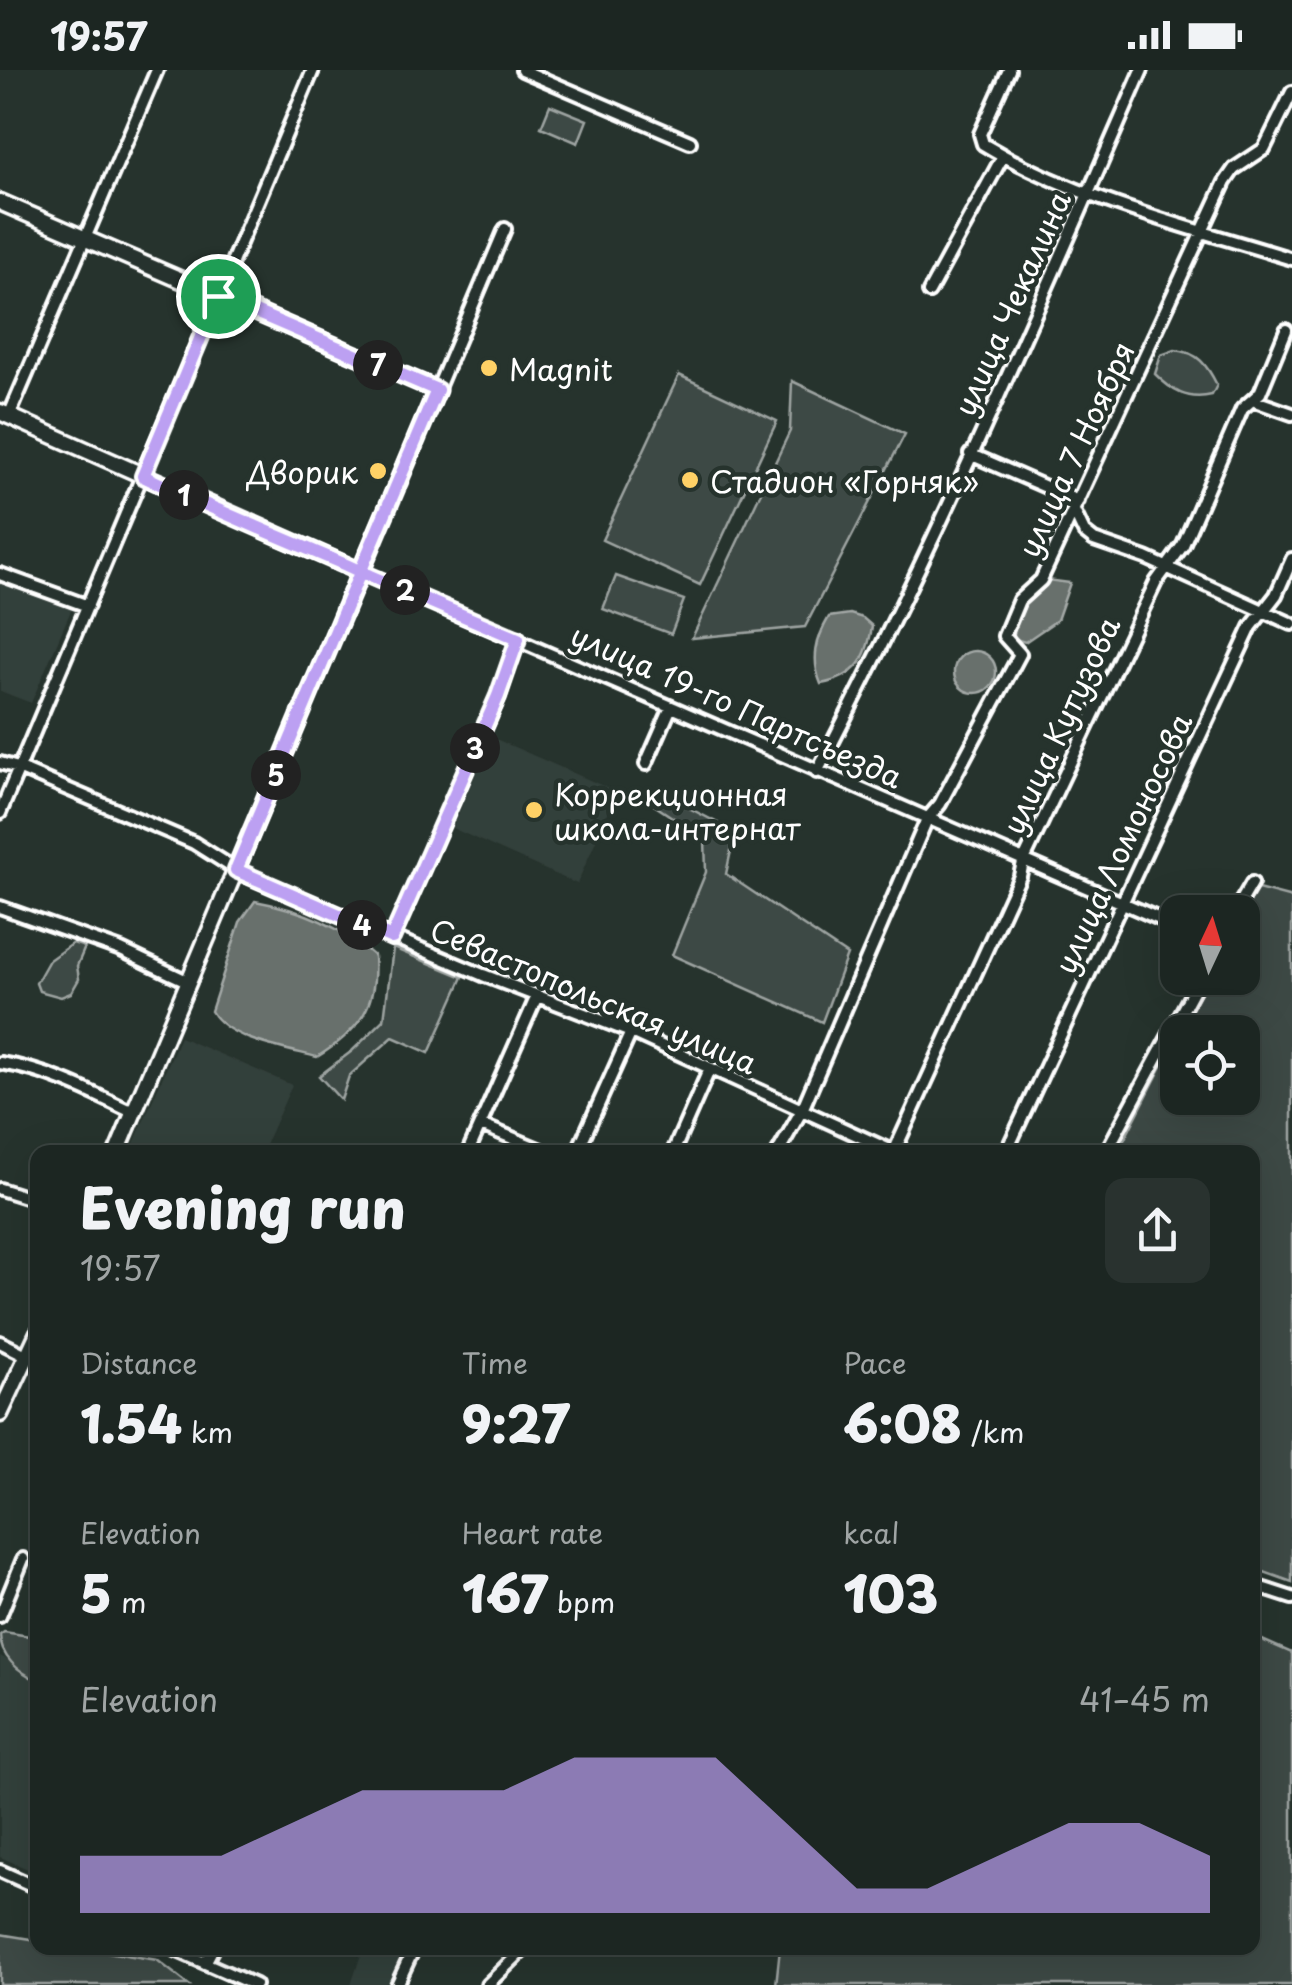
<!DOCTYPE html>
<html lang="en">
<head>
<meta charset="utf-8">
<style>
  body { margin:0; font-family:"Playpen Sans",sans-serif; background:#29322f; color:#f1f3f6; height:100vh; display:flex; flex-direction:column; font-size:38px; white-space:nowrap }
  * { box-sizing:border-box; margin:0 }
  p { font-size:32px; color:#a0a5a5 }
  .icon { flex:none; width:55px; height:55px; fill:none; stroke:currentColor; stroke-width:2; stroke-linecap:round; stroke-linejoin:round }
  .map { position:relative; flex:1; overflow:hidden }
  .details { position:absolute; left:30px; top:1075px; width:1230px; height:810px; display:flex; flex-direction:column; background:#1c2622; border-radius:20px; box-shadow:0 10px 40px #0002,0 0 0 2px #3a4340 }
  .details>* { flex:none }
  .needle { width:65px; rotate:4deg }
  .fabs { position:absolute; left:1160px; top:825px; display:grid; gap:20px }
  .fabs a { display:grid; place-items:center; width:100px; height:100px; border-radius:20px; background:#1c2622; box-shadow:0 10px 40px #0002,0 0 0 2px #3a4340; font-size:50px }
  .pin { position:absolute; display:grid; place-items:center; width:85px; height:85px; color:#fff; margin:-42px; border:5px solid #fff; border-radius:50%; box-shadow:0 2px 10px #0007 }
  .km { position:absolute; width:50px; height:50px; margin:-25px; border-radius:50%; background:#222; color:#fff; font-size:28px; line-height:50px; text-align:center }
  .round { display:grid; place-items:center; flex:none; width:105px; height:105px; border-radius:20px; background:#29322f }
  .headline { display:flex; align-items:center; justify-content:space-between; height:170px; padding:0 50px }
  h1 { font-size:55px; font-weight:800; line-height:75px }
  .metrics { display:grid; grid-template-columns:repeat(3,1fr); gap:15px; height:170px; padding:10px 50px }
  .metrics div { display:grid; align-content:center }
  .metrics b { font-size:50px; font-weight:800 }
  .metrics small { font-size:28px; font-weight:400 }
  .metrics p { font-size:28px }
  .chart { height:280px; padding:20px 50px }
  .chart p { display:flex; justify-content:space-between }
  .chart svg { width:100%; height:180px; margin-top:10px; fill:#bca0f2; opacity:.7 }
  .status { display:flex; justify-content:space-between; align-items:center; height:70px; padding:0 50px; background:#1c2622; direction:ltr }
  .status svg { height:28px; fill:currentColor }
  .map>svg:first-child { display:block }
  .built { fill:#333f3a }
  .green { fill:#3e4944; stroke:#9ea4a2; stroke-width:2.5 }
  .water { fill:#67706c; stroke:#a4a9a7; stroke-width:2.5 }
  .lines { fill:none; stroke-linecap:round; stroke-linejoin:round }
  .street-casing { stroke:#fff; stroke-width:18 }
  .secondary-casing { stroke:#fff; stroke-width:21 }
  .street { stroke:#26332d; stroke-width:10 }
  .secondary { stroke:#26332d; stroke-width:14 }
  .route-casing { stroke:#fff; stroke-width:20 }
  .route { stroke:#bca0f2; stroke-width:12 }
  .poi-dot { fill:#ffd166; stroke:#26332d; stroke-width:4 }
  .labels { text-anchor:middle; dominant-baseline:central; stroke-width:9; stroke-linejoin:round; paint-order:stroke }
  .street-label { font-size:30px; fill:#fff; stroke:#26332d }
  .poi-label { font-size:30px; fill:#fff; stroke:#26332d; text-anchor:start }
</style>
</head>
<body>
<div class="status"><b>19:57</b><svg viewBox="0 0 49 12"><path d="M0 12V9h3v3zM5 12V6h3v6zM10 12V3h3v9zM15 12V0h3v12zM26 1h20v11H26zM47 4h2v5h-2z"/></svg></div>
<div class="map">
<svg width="1292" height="1915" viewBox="0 0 1292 1915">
  <rect width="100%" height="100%" fill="#26332d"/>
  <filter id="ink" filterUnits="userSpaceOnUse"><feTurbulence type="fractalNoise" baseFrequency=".01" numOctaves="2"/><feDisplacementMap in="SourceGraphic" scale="20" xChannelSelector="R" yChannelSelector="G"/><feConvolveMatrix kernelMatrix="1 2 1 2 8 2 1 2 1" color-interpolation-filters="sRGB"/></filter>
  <g filter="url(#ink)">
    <path class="built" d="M0,510L72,538L31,633L0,621Z
      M491,667L617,722L577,814L452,758Z
      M180,967L292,1015L262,1082H130Z
      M0,1586L37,1605V1803L0,1787Z
      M363,1878H387L403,1885L390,1915H351Z"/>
    <path class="green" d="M550,35L587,50L578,73L541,57Z
      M1175,280C1198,282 1207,295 1217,315L1212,325C1187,331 1172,321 1155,304L1161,285Z
      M679,305L777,351L700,515L602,470Z
      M792,311L905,364L805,557L692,568L790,361Z
      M616,506L684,530L671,564L603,539Z
      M664,725L735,762L726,804L847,885L822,952L672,885L706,802L705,769L654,735Z
      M1254,818L1292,828V1512L1253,1498L1252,1082H1118L1177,967L1178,1028H1242V962H1180L1208,908H1242L1241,842Z
      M73,873L85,877L77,896L79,909L71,923L61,927L39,921L36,913L49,890Z
      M393,878L463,907L429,983L393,967L349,1006L341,1030L319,1006L352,981L384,950Z
      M4,1562L29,1566L37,1576V1610C19,1602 0,1587 0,1565Z
      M1253,1566L1292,1583V1915H776L780,1878H1252Z
      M0,1864L37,1870L38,1878H82L157,1890L189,1915H0Z"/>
    <path class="water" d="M1047,510L1070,513L1057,550L1025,572L1015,569C1009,545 1031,525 1047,510Z
      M850,544L863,548L872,556C867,590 856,607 821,614C811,590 816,569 829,547Z
      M954 602a21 21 0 1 1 42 0a21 21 0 1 1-42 0Z
      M255,831C300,839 341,856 374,886C378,937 359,961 317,987C286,979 227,970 211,941L240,852Z"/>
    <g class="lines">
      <defs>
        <path id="street" d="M522,0L690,72
          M1009,0L980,64L983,74C1076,130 1189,157 1292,189
          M929,222L1003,86
          M437,320L505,159
          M1255,331L1292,344
          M9,346L157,0
          M970,384L1078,431
          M1074,441L1084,462L1094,470L1146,488L1292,554
          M361,502L1178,857
          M0,504L88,536
          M0,693L18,698L194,773L243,804L483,905L631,962L894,1082
          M646,694L671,637
          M817,702C937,474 1039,236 1142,0
          M0,743L313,0
          M0,837L121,880L189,912
          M1235,842L1252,813
          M392,868L499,626L518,569
          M0,993C48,1000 91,1022 134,1043
          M481,1055L546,1082
          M468,1082L537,926
          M577,1082L631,962
          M673,1082L710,998
          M778,1082L802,1040L927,749L940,734L1020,584L1004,566L1019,530L1041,510L1225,112L1234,99L1264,79L1292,22
          M894,1082L1020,806L1023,792L1156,512L1183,475L1242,339L1260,323L1286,260
          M1006,1082L1251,557L1276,525L1292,489
          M1106,1082L1200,908
          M0,1119L38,1131
          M0,1272L38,1291
          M1252,1515L1292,1528
          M0,1546L23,1489
          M0,1801L38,1818
          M171,1878L255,1915
          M205,1893L213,1878
          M397,1915L414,1878
          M487,1915L525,1878"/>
        <path id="secondary" d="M0,132L437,320L117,1082
          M0,342L361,502
          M0,1344L38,1263"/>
      </defs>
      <use href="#street" class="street-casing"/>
      <use href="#secondary" class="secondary-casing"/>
      <use href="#street" class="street"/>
      <use href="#secondary" class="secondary"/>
    </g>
  </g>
  <g class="lines" filter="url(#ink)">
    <defs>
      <path id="route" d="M218,226L143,406C210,438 278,466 346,495L370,506L518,569L498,626L392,868L236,800C276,704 316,607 357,510L366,488L437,320L218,226"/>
    </defs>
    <use href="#route" class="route-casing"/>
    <use href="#route" class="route"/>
  </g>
  <g class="poi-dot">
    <circle cx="489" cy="298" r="10"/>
    <circle cx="378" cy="401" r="10"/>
    <circle cx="690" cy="410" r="10"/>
    <circle cx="534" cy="740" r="10"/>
  </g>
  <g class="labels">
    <g class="street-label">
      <text transform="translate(1011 233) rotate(-66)">улица Чекалина</text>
      <text transform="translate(1075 379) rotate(-65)">улица 7 Ноября</text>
      <text transform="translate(737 635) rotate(24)">улица 19-го Партсъезда</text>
      <text transform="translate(1060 655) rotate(-65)">улица Кутузова</text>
      <text transform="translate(1122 773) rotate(-65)">улица Ломоносова</text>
      <text transform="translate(594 925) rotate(23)">Севастопольская улица</text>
    </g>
    <g class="poi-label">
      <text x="509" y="298">Magnit</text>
      <text x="358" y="401" text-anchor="end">Дворик</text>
      <text x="710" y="410">Стадион «Горняк»</text>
      <text x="554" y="723">Коррекционная<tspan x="554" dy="34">школа-интернат</tspan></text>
    </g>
  </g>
</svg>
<div class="fabs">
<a><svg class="needle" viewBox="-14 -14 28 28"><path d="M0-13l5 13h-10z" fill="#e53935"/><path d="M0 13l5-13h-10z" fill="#a0a5a5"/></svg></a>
<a><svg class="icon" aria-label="locate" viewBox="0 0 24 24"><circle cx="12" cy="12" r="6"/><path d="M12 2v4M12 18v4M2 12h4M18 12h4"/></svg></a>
</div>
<div class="pin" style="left:218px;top:226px;background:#1e9e55"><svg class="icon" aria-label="arrive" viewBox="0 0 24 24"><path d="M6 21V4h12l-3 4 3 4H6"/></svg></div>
<b class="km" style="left:184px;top:425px">1</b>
<b class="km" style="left:405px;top:520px">2</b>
<b class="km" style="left:475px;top:678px">3</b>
<b class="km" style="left:362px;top:855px">4</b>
<b class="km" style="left:276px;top:705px">5</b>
<b class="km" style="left:378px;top:295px">7</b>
<section class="details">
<div class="headline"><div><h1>Evening run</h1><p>19:57</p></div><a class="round"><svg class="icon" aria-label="share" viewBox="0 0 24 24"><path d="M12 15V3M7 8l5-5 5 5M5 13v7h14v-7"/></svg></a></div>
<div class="metrics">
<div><p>Distance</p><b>1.54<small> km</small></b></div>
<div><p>Time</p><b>9:27</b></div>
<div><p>Pace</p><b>6:08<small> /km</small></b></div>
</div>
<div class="metrics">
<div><p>Elevation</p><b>5<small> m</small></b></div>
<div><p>Heart rate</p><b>167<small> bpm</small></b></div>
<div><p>kcal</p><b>103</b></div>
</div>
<div class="chart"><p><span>Elevation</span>41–45 m</p>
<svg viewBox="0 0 160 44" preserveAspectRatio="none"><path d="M0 44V30L10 30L20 30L30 22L40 14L50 14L60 14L70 6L80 6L90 6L100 22L110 38L120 38L130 30L140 22L150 22L160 30V44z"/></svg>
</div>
</section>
</div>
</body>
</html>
